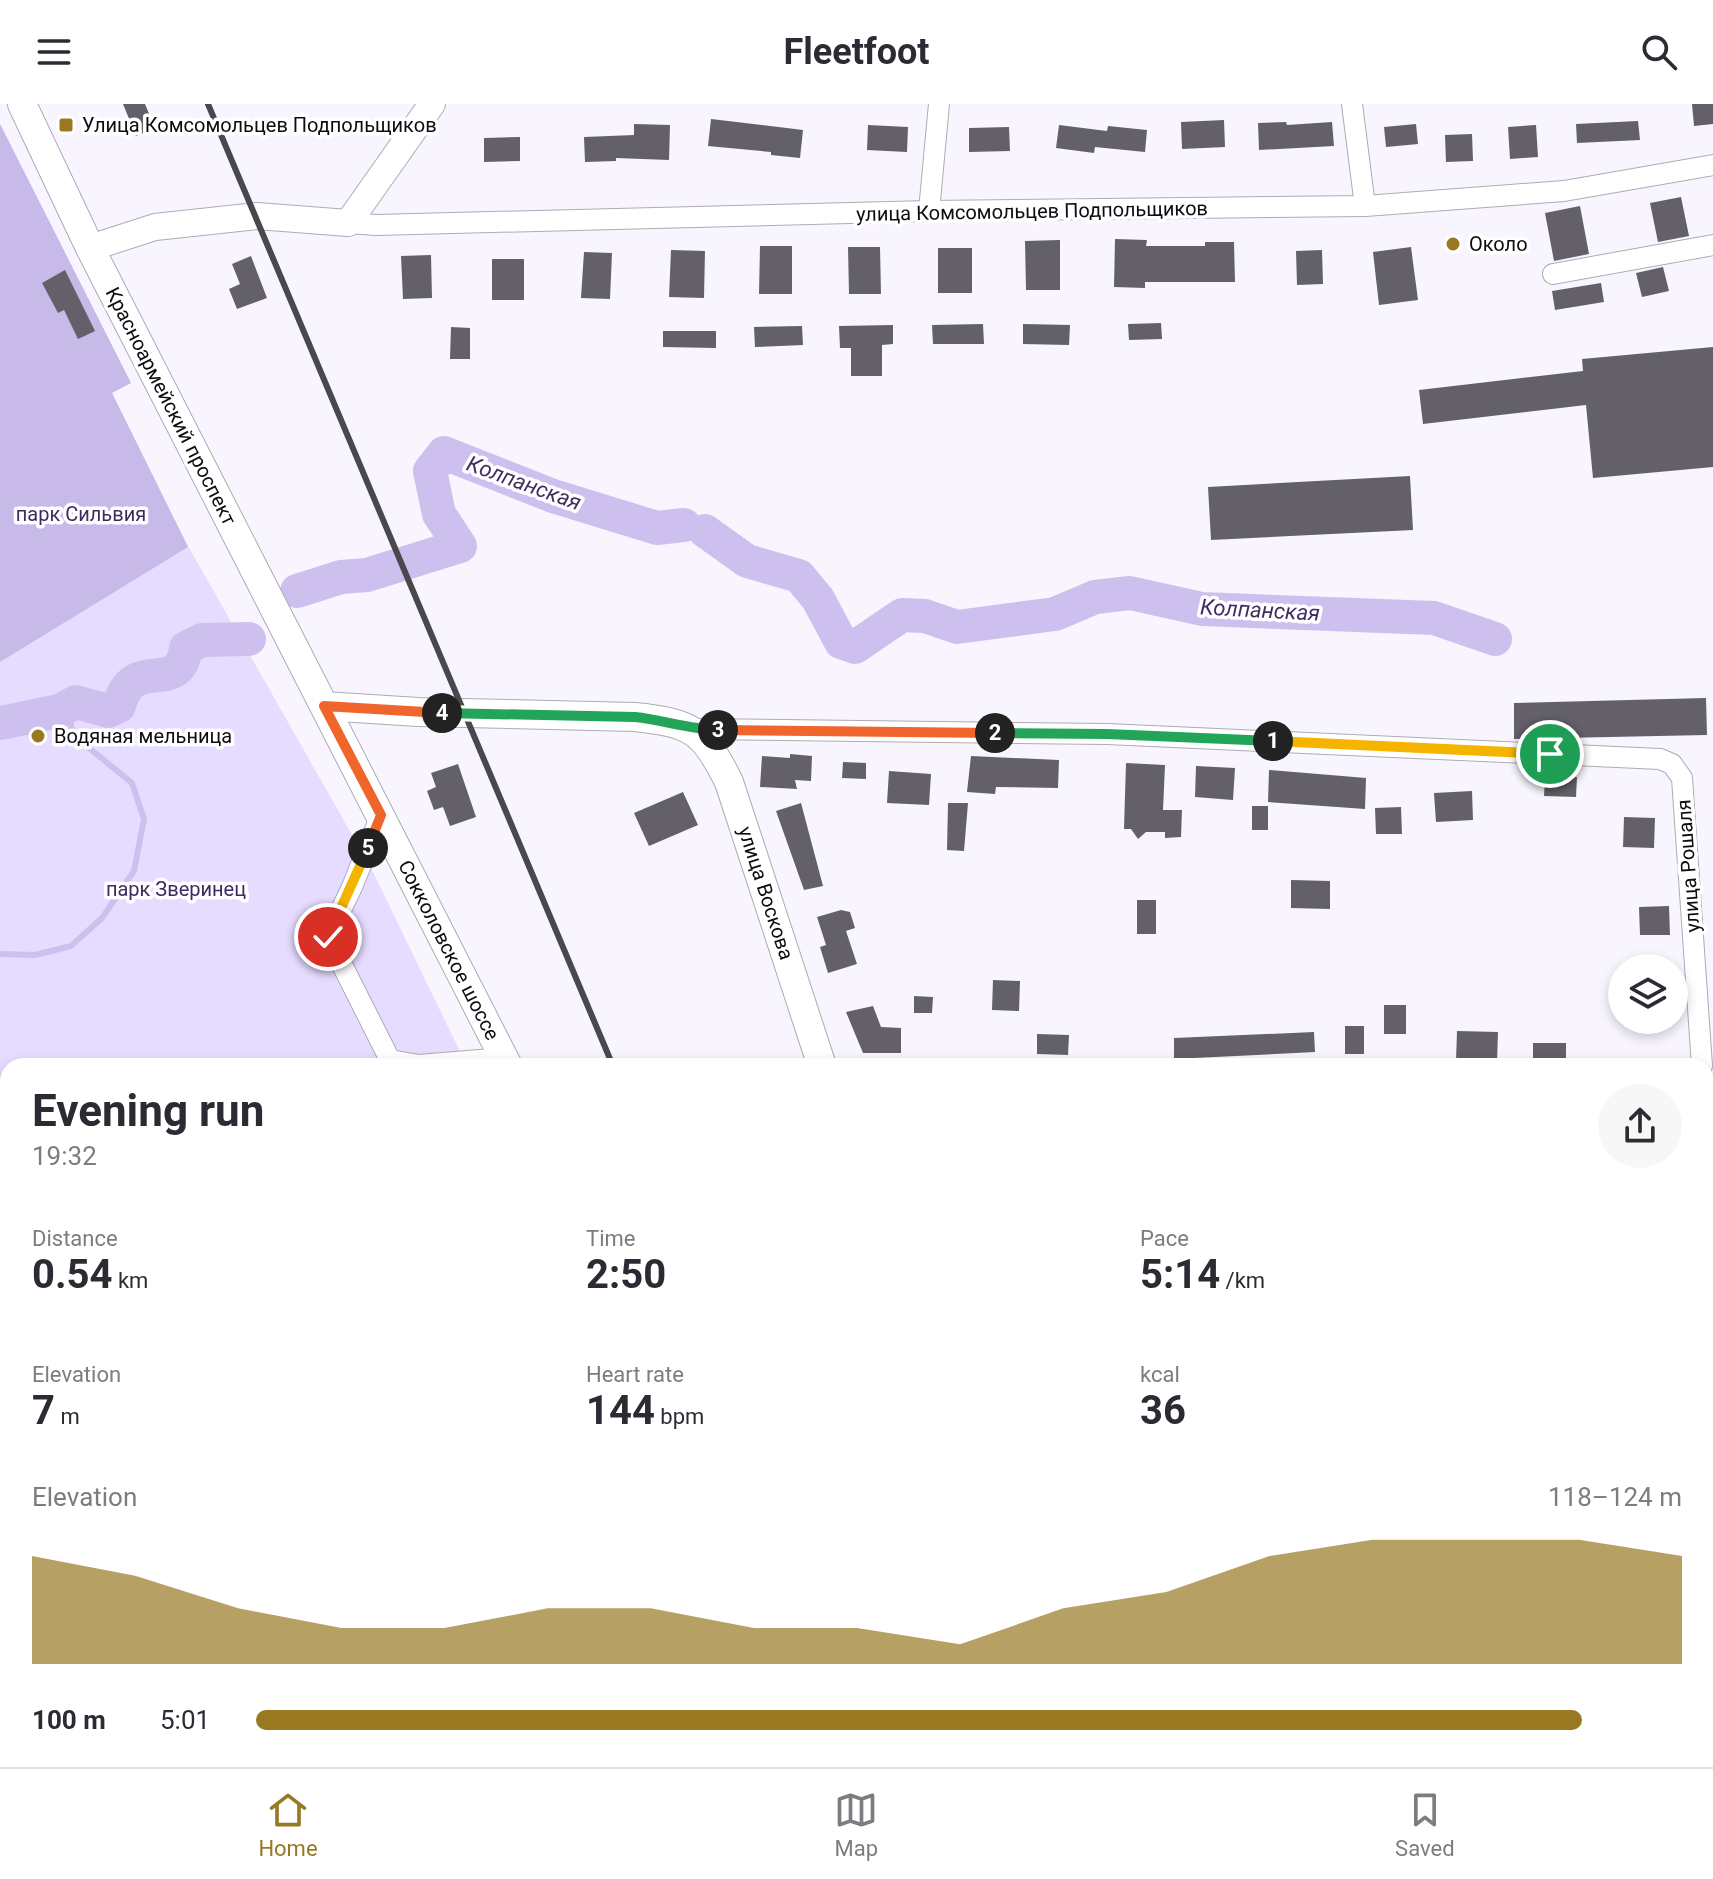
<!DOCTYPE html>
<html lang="en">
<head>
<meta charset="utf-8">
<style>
  body { margin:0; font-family:Roboto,sans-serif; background:#f7f7f7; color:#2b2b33; height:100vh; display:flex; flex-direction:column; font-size:30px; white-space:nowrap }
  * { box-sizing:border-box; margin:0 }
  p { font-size:26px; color:#7c7c81 }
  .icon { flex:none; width:44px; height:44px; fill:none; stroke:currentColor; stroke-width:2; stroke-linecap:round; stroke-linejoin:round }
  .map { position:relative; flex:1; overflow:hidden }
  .details { position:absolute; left:0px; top:954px; width:1714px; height:710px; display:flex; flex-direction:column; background:#fff; border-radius:24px 24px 0 0; box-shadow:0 4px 12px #0003 }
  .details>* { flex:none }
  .controls { position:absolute; left:1608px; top:850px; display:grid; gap:16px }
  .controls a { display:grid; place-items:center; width:80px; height:80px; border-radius:50%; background:#fff; box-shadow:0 4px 12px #0003; font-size:40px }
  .pin { position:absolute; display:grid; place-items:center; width:68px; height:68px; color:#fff; margin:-34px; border:4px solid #fff; border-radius:50%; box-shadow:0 2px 8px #0007 }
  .km { position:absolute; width:40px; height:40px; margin:-20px; border-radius:50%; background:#222; color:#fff; font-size:22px; line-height:40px; text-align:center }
  .round { display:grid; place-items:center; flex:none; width:84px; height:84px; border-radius:42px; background:#f7f7f7 }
  .headline { display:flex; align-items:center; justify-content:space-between; height:136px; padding:0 32px }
  h1 { font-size:44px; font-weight:700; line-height:60px }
  .stats { display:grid; grid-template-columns:repeat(3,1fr); gap:12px; height:136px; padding:8px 32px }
  .stats div { display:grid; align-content:center }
  .stats b { font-size:40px; font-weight:700 }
  .stats small { font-size:22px; font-weight:400 }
  .stats p { font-size:22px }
  .chart { height:224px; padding:16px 32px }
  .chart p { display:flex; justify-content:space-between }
  .chart svg { width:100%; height:144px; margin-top:8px; fill:#997822; opacity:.7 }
  ul { padding:0 32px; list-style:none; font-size:26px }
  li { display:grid; grid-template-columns:128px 96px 1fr; align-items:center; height:60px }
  li i { height:20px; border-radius:10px; background:#997822 }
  header { display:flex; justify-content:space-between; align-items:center; height:104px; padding:0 32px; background:#fff; font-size:36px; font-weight:700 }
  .dock { display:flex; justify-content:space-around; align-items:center; height:112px; border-top:2px solid #e1e1e2; background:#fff; font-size:22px; color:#7c7c81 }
  .dock a { display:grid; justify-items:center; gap:4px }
  .dock .selected { color:#997822 }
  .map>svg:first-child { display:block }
  .green { fill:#e6dcff }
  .forest { fill:#c8bae8 }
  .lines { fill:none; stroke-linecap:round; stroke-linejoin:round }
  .stream { stroke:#cec0ee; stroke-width:6 }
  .river { stroke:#cec0ee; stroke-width:34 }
  .building { fill:#636069 }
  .minor-casing { stroke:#aeabb5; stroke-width:22 }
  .tertiary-casing { stroke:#aeabb5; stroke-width:28 }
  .secondary-casing { stroke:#aeabb5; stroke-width:30 }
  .minor { stroke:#fff; stroke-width:20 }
  .tertiary { stroke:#fff; stroke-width:26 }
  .secondary { stroke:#fff; stroke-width:28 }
  .rail { stroke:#4a484e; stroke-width:6 }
  .split-1-casing { stroke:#fff; stroke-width:16 }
  .split-2-casing { stroke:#fff; stroke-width:16 }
  .split-3-casing { stroke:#fff; stroke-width:16 }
  .split-4-casing { stroke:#fff; stroke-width:16 }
  .split-5-casing { stroke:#fff; stroke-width:16 }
  .split-6-casing { stroke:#fff; stroke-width:16 }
  .split-1 { stroke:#f5b400; stroke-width:10 }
  .split-2 { stroke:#22a559; stroke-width:10 }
  .split-3 { stroke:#f0652b; stroke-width:10 }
  .split-4 { stroke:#22a559; stroke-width:10 }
  .split-5 { stroke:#f0652b; stroke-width:10 }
  .split-6 { stroke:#f5b400; stroke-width:10 }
  .poi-dot { fill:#997822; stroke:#fff; stroke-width:3 }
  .labels { text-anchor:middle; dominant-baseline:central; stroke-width:7; stroke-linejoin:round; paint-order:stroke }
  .poi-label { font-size:20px; fill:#0d0c10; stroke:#fff; text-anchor:start }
  .street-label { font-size:20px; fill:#0d0c10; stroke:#fff }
  .park-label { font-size:20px; fill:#3f2961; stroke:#fff }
  .water-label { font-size:22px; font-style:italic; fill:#422c64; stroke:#fff }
</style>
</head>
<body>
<header><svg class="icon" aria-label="menu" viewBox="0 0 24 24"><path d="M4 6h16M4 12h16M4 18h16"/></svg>Fleetfoot<svg class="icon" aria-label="search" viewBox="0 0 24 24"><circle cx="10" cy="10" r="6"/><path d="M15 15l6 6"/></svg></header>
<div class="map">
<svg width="1713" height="1663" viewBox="0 0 1713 1663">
  <rect width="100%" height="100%" fill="#f8f5fe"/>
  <path class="green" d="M0,20L131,279L112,289L188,442L372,766L467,962H8V1656H806L808,1663H0Z"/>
  <path class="forest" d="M0,20L131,279L112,289L188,443L0,558Z
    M0,1076L8,1097V1273L0,1264Z
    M8,1599V1656H380L382,1663H0V1608Z"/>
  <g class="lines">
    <path class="stream" d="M186,544L185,533L192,526L206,528L219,535
      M0,850L35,851L71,842L102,814L134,767L144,715L132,679L73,631L71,621L59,607"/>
    <path class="river" d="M705,427L747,457L799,472L818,495L841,538L855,543L902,511L925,512L957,523L1055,510L1095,493L1130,489L1202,505L1434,514L1495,535
      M297,487L341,473L367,471L460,442L439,410L430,367L444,349L553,392L657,424L684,421
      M0,619L59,607L76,598L108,607L119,602C133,547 179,595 186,544L202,536L249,535"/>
  </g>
  <path class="building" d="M123,0H145L155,24L136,32Z
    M1692,0H1713V20L1694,22Z
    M711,15L803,26L800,54L771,51V48L708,42Z
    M1224,16L1225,43L1182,45L1181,18Z
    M1638,17L1640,36L1577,39L1576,20Z
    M1286,18L1287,21L1332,18L1334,42L1259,46L1258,19Z
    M634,20L670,21L669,56L616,54V57L585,58L584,33L634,31Z
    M1416,20L1418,40L1386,43L1384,23Z
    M868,21L908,23L907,48L867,46Z
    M1059,21L1107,27L1108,22L1147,26L1145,48L1095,43L1094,49L1056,44Z
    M1536,21L1538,53L1510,55L1508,23Z
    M1009,23L1010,47L969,48V24Z
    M1472,30L1473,57L1446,58L1445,31Z
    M520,33V57L484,58V34Z
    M1681,93L1689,132L1658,138L1650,99Z
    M1580,102L1589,150L1554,157L1545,109Z
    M1115,135L1147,136L1146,142H1205V138H1234L1235,178H1145V184L1114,183Z
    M1060,136V186H1026L1025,137Z
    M760,142H792V190H759Z
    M848,143H880L881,190H849Z
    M1411,143L1418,196L1379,201L1373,148Z
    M938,144H972V189H938Z
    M671,146L705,147L704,194L669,193Z
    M1322,146L1323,180L1297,181L1296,147Z
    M584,148L612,149L610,195L581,194Z
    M431,151L432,194L403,195L401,152Z
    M251,152L267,194L237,205L229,185L240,180L232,160Z
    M492,155H524V196H492Z
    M1663,163L1669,187L1642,193L1636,169Z
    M65,166L95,227L78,235L64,206L58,209L42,179Z
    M1601,179L1604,198L1555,206L1552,187Z
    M1161,219L1162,235L1129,236L1128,220Z
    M983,220L984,240H933L932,221Z
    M1023,220L1070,221L1069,241L1023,240Z
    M893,221V240L882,241V272H851V244H840L839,222Z
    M802,222L803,241L755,243L754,223Z
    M451,223L470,224V255H450Z
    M663,227H716V244L663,243Z
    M1713,243V363L1593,374L1586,301L1423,320L1419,286L1583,267L1582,255Z
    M1410,372L1413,426L1211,436L1208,383Z
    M1706,594L1707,631L1514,635V599Z
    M790,650L812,652L811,677L795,676L797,685L760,683L762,652L790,654Z
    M971,652L1059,656L1058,684L996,683L995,690L967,688Z
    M843,658L866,659V675L842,674Z
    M1126,659L1165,661L1163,706H1182L1181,733L1165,734V728H1146L1138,735L1131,725H1124Z
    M458,660L476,713L450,722L443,703L434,706L427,687L436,683L431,669Z
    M1196,662L1235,664L1233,696L1195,693Z
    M1269,666L1366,674L1365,705L1268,698Z
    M889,667L931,670L929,701L887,699Z
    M1545,671L1577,673L1576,693L1544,692Z
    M1472,687L1473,716L1436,718L1434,689Z
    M683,688L698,721L649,742L634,709Z
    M801,699L823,782L804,786L776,707Z
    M948,699H968L964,747L947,746Z
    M1252,702H1268V726H1252Z
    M1401,703L1402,730H1376L1375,704Z
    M1624,713L1655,714L1654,744L1623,743Z
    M1291,776L1330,777V805L1291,804Z
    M1137,796H1156V830H1137Z
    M1669,802L1670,831H1640L1639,803Z
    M841,806L850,808L855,824L846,827L857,860L828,869L820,843L826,841L817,813Z
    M993,876L1020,877L1019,907L992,906Z
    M914,892L933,893L932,909H914Z
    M1384,901H1406V930H1384Z
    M873,902L881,923L901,924V949H863L846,908Z
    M1345,922H1364V950H1345Z
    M1457,927L1498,928L1497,958L1456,957Z
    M1314,928L1315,948L1174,955V934Z
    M1037,930L1069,931L1068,951L1037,950Z
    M1533,939H1566V962H1533Z"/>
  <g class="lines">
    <defs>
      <path id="minor" d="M1352,0L1365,102
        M929,107L939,0
        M348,119L376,121L929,107L1365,102L1564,87L1713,61
        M1553,170L1713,141
        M693,625L1107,630L1660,655L1672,660L1682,674L1702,962
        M381,711L352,783L328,833L390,956L419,961L504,954
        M1706,1025L1713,1218
        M1706,1257L1713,1259
        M1706,1645L1713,1644
        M1607,1663L1645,1656"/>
      <path id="tertiary" d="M90,144L155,123L257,112L348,119L432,0
        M1057,1656L1059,1663"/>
      <path id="secondary" d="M22,0L90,144L508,962
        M324,602L418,608L635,613C692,619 703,626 729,678L822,962
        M1706,1030L1713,1026
        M844,1656L846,1663"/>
    </defs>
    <use href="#minor" class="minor-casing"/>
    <use href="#tertiary" class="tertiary-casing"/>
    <use href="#secondary" class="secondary-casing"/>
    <use href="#minor" class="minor"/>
    <use href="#tertiary" class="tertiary"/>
    <use href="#secondary" class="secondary"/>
    <path class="rail" d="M208,0L613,962
      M904,1656L907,1663"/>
  </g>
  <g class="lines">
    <defs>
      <path id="split-1" d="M1273,637L1550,650"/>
      <path id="split-2" d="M995,629L1107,630L1273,637"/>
      <path id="split-3" d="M718,626L995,629"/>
      <path id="split-4" d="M442,609L635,613C663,616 689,625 718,626"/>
      <path id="split-5" d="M368,744L381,711L324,602L442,609"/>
      <path id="split-6" d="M328,833L368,744"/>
    </defs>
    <use href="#split-1" class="split-1-casing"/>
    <use href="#split-2" class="split-2-casing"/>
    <use href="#split-3" class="split-3-casing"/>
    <use href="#split-4" class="split-4-casing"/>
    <use href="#split-5" class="split-5-casing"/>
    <use href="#split-6" class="split-6-casing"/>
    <use href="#split-1" class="split-1"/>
    <use href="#split-2" class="split-2"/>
    <use href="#split-3" class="split-3"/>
    <use href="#split-4" class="split-4"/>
    <use href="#split-5" class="split-5"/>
    <use href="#split-6" class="split-6"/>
  </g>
  <g class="poi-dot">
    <rect x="58" y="13" width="16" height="16" rx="4"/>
    <circle cx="1453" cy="140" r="8"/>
    <circle cx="38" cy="632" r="8"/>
  </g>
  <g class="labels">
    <g class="poi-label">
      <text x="82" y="21">Улица Комсомольцев Подпольщиков</text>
      <text x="1469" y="140">Около</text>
      <text x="54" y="632">Водяная мельница</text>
    </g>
    <g class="street-label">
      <text transform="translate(1032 107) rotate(-1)">улица Комсомольцев Подпольщиков</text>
      <text transform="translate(171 302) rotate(63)">Красноармейский проспект</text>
      <text transform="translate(1688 762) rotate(-94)">улица Рошаля</text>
      <text transform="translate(766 789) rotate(72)">улица Воскова</text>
      <text transform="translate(449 846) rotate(63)">Сокколовское шоссе</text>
    </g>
    <g class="park-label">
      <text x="81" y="410">парк Сильвия</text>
      <text x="176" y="785">парк Зверинец</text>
    </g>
    <g class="water-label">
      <text transform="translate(524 379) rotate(20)">Колпанская</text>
      <text transform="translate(1260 506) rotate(3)">Колпанская</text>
    </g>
  </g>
</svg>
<div class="controls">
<a><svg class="icon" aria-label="layers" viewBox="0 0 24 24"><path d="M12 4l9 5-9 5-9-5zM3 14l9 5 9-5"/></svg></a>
</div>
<div class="pin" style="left:1550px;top:650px;background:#1e9e55"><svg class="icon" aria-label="arrive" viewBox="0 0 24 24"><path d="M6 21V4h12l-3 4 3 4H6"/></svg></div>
<div class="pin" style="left:328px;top:833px;background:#d93025"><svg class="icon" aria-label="check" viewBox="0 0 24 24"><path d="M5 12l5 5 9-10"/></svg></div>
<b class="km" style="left:1273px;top:637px">1</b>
<b class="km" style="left:995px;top:629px">2</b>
<b class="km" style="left:718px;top:626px">3</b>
<b class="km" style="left:442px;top:609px">4</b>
<b class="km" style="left:368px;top:744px">5</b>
<section class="details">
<div class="headline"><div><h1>Evening run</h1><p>19:32</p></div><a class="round"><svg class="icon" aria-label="share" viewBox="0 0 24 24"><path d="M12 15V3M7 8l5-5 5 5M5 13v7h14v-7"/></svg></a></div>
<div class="stats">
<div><p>Distance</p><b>0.54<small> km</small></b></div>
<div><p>Time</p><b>2:50</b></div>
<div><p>Pace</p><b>5:14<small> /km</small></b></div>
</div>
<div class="stats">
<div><p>Elevation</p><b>7<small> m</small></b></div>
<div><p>Heart rate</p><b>144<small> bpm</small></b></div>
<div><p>kcal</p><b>36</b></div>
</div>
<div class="chart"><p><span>Elevation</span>118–124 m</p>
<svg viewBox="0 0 160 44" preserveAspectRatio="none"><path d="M0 44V11L10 17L20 27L30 33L40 33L50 27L60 27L70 33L80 33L90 38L100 27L110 22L120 11L130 6L140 6L150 6L160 11V44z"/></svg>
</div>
<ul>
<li><b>100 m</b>5:01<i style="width:93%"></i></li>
</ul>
</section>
</div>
<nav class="dock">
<a class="selected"><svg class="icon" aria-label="home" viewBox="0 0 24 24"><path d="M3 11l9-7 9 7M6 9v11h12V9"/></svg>Home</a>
<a><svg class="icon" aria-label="map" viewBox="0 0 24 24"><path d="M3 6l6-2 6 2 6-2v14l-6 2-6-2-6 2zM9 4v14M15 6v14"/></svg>Map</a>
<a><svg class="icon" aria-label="saved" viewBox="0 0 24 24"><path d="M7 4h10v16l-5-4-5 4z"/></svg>Saved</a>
</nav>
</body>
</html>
